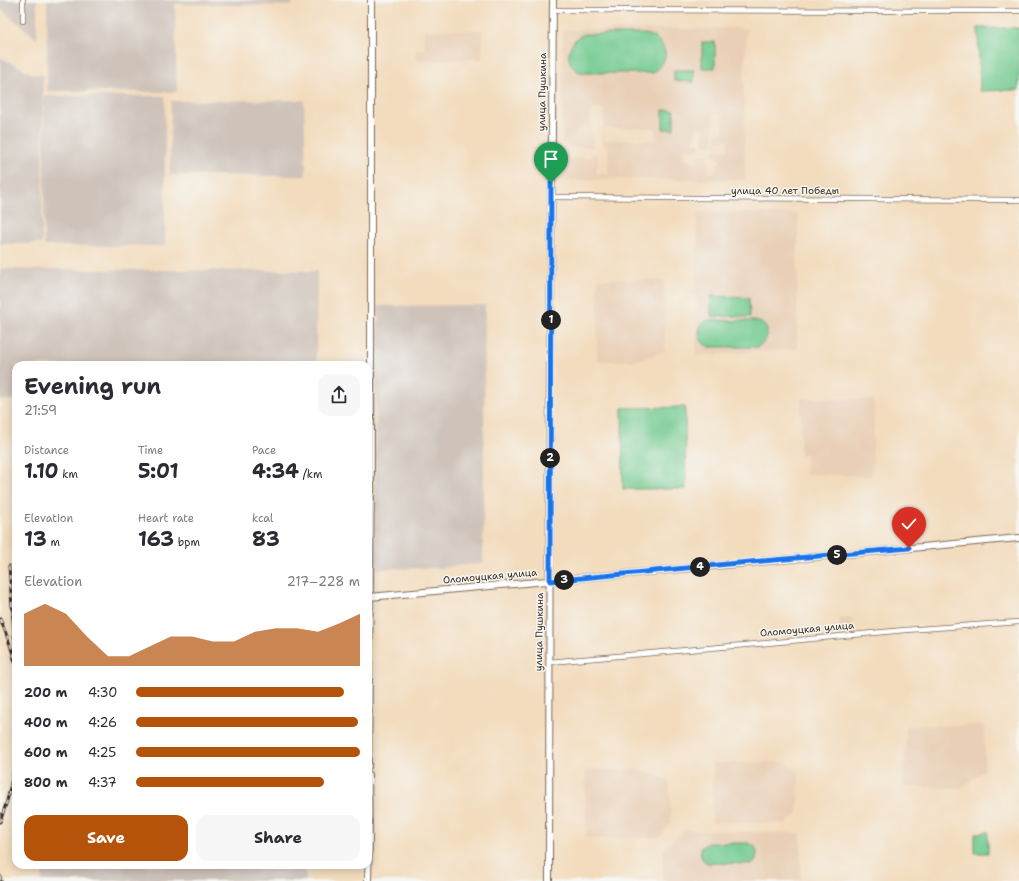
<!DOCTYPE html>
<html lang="en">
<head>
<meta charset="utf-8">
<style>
  body { margin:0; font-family:"Shantell Sans",sans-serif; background:#f7f7f7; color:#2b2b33; height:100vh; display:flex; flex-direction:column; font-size:15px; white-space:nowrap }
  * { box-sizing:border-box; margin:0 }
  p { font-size:13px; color:#7c7c81 }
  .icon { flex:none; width:22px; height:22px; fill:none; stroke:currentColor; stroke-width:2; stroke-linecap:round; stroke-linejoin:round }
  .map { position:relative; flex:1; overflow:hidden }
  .drawer { position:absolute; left:12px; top:361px; width:360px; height:508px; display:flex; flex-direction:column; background:#fff; border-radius:12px; box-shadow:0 2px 10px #0003 }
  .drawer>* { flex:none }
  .pin { position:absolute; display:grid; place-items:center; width:34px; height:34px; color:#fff; margin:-41px -17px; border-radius:50% 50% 50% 0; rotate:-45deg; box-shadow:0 0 4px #0007 }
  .pin .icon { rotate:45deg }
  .km { position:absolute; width:20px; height:20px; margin:-10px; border-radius:50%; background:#222; color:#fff; font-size:11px; line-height:20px; text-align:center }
  .round { display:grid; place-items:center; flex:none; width:42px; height:42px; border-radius:12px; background:#f7f7f7 }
  .head { display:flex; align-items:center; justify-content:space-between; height:68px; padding:0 12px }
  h1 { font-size:22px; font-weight:700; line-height:30px }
  .figures { display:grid; grid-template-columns:repeat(3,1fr); gap:6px; height:68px; padding:4px 12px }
  .figures div { display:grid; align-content:center }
  .figures b { font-size:20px; font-weight:700 }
  .figures small { font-size:11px; font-weight:400 }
  .figures p { font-size:11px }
  .chart { height:112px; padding:8px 12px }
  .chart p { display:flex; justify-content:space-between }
  .chart svg { width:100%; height:72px; margin-top:4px; fill:#b45309; opacity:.7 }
  .primary-button { display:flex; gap:8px; margin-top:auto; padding:8px 12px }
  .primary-button a { flex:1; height:46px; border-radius:12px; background:#b45309; color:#fff; font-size:16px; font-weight:700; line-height:46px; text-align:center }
  .primary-button a+a { background:#f7f7f7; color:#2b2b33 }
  ul { padding:0 12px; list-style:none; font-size:13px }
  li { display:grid; grid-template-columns:64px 48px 1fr; align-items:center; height:30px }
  li i { height:10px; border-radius:5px; background:#b45309 }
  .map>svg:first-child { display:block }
  .built { fill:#e9cfb6; fill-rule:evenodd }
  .industrial { fill:#cec2b9 }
  .green { fill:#72ca90; stroke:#567a57 }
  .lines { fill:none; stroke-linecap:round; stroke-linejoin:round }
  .street-casing { stroke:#7b6856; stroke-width:6 }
  .secondary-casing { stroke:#7b6856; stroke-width:8 }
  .street { stroke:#fff; stroke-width:4.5 }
  .secondary { stroke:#fff; stroke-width:6 }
  .rail-casing { stroke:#3b2a1e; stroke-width:3 }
  .rail { stroke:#f6f6f2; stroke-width:1.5; stroke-dasharray:4.5; stroke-linecap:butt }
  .route-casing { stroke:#fff; stroke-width:8 }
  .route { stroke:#1a73e8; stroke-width:5 }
  .labels { text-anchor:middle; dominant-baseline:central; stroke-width:3; stroke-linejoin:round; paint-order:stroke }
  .street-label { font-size:10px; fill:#3b2a1e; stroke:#f6f6f2 }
</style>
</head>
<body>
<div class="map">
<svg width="1019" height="881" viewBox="0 0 1019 881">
  <rect width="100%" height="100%" fill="#f6f6f2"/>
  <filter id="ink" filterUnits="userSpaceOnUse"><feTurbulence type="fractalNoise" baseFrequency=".025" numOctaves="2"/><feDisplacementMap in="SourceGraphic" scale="8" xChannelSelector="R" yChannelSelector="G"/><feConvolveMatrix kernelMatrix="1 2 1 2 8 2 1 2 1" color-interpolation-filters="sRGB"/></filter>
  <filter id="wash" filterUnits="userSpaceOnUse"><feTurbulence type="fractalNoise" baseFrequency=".012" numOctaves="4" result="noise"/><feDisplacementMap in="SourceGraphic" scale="16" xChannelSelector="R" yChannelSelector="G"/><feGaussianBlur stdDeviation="0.9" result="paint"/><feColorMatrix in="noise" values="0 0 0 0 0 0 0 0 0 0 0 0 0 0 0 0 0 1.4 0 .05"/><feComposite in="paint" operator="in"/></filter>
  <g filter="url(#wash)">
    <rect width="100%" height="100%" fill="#f3dcbd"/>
    <path class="built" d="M747,28L744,76L745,180L617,179L562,181L563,30ZM590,109H603L604,128H656V140H606L605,135H602L603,146H608V174H597L596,167H598V154H591V158H568V147H593V132H591ZM713,114H723V132H717V140H728V150H714V157L720,158V163H717V173H708V155H698V161H693L692,159H684V150H700V143H693V138H696V128H704V145H713Z
      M424,30H483L482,59L416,61V50H425Z
      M697,212L798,214L797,349L696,356Z
      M598,279L664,280L665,351L636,361H597Z
      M801,398L874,400L872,476L806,474V454H800Z
      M853,618V628H839V619Z
      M984,725L985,769L962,788L904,787L906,726Z
      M785,762L799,772L798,813L786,823H712L713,763Z
      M641,769L669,780L671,822L660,838H586L585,770Z
      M684,830L801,833V881H663V850Z"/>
    <path class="industrial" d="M0,0H37V39L0,8Z
      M47,0H292V6L175,4L177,92L47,91Z
      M0,57L33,74L43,75L42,244H0Z
      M44,96H165V246H44Z
      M304,100L306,176L170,175L171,101Z
      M0,269L317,271L316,364H257V365H16V400H0Z
      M485,305L483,563L439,568L375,569L378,306Z
      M42,865H306V881H42Z"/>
    <path class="green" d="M978,28H1019V90L980,91Z
      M585,34H646C668,41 672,60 653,73H583C581,72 577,71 575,69C565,60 568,46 577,38C579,36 582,35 585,34Z
      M702,42H715V68H702Z
      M674,70H694V82L674,81Z
      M663,110H674V129H663Z
      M711,296L749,298L750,317L711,316Z
      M709,320L756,321C759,322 763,323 765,326C771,333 765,344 757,347H709C709,347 704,344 704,344C699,340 698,331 701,325C703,322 706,321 709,320Z
      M685,407L686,489H623L622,408Z
      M988,832V853H975V833Z
      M707,843H748L752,845L755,847L757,852V855L755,861L751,864L708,863C701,860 700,855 701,848Z"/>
  </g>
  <g filter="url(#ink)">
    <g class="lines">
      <defs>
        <path id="street" d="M553,10L1019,11
          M23,21V0
          M551,197L1019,200
          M549,662L733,646L768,643L905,630L1019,622"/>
        <path id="secondary" d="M369,597C539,582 709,566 879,551C926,547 972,542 1019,538
          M368,766L371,477V0
          M368,775L369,838L368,881
          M549,881L550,368L553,0"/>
      </defs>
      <use href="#street" class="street-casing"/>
      <use href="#secondary" class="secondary-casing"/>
      <use href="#street" class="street"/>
      <use href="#secondary" class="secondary"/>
      <defs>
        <path id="rail" d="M9,566L16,660
          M0,619C7,635 14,652 16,670
          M0,822L7,801L16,761
          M0,876L1,881"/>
      </defs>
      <use href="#rail" class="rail-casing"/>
      <use href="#rail" class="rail"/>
    </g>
  </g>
  <g class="lines" filter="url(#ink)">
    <defs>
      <path id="route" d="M551,183L550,581L728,564L909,548"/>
    </defs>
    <use href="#route" class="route-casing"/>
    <use href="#route" class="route"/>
  </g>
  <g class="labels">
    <g class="street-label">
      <text transform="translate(542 92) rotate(-89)">улица Пушкина</text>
      <text x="785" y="190">улица 40 лет Победы</text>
      <text transform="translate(490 576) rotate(-5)">Оломоуцкая улица</text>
      <text transform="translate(807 629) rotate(-5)">Оломоуцкая улица</text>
      <text transform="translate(539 632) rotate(-89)">улица Пушкина</text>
    </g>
  </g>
</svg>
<div class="pin" style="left:551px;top:183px;background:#1e9e55"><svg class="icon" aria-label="arrive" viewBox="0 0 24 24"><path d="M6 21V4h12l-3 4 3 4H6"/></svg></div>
<div class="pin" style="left:909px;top:548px;background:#d93025"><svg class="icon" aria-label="check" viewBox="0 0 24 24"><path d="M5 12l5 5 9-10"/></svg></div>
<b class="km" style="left:551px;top:320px">1</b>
<b class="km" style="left:550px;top:458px">2</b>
<b class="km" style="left:564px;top:580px">3</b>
<b class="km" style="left:700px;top:567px">4</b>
<b class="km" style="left:837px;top:555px">5</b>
<section class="drawer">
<div class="head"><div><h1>Evening run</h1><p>21:59</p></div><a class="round"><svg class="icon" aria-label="share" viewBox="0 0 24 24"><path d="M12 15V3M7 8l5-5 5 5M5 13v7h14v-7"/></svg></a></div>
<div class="figures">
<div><p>Distance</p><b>1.10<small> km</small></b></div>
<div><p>Time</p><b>5:01</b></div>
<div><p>Pace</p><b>4:34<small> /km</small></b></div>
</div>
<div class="figures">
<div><p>Elevation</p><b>13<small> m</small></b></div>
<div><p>Heart rate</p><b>163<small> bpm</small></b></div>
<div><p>kcal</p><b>83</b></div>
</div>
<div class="chart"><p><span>Elevation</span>217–228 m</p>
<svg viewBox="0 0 160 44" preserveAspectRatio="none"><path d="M0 44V12L10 6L20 12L30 26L40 38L50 38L60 32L70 26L80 26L90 29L100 29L110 23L120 21L130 21L140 23L150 18L160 12V44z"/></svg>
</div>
<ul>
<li><b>200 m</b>4:30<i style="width:93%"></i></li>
<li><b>400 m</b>4:26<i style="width:99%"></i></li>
<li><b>600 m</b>4:25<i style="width:100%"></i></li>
<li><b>800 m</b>4:37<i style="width:84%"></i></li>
</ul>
<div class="primary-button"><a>Save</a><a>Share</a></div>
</section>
</div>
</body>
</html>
